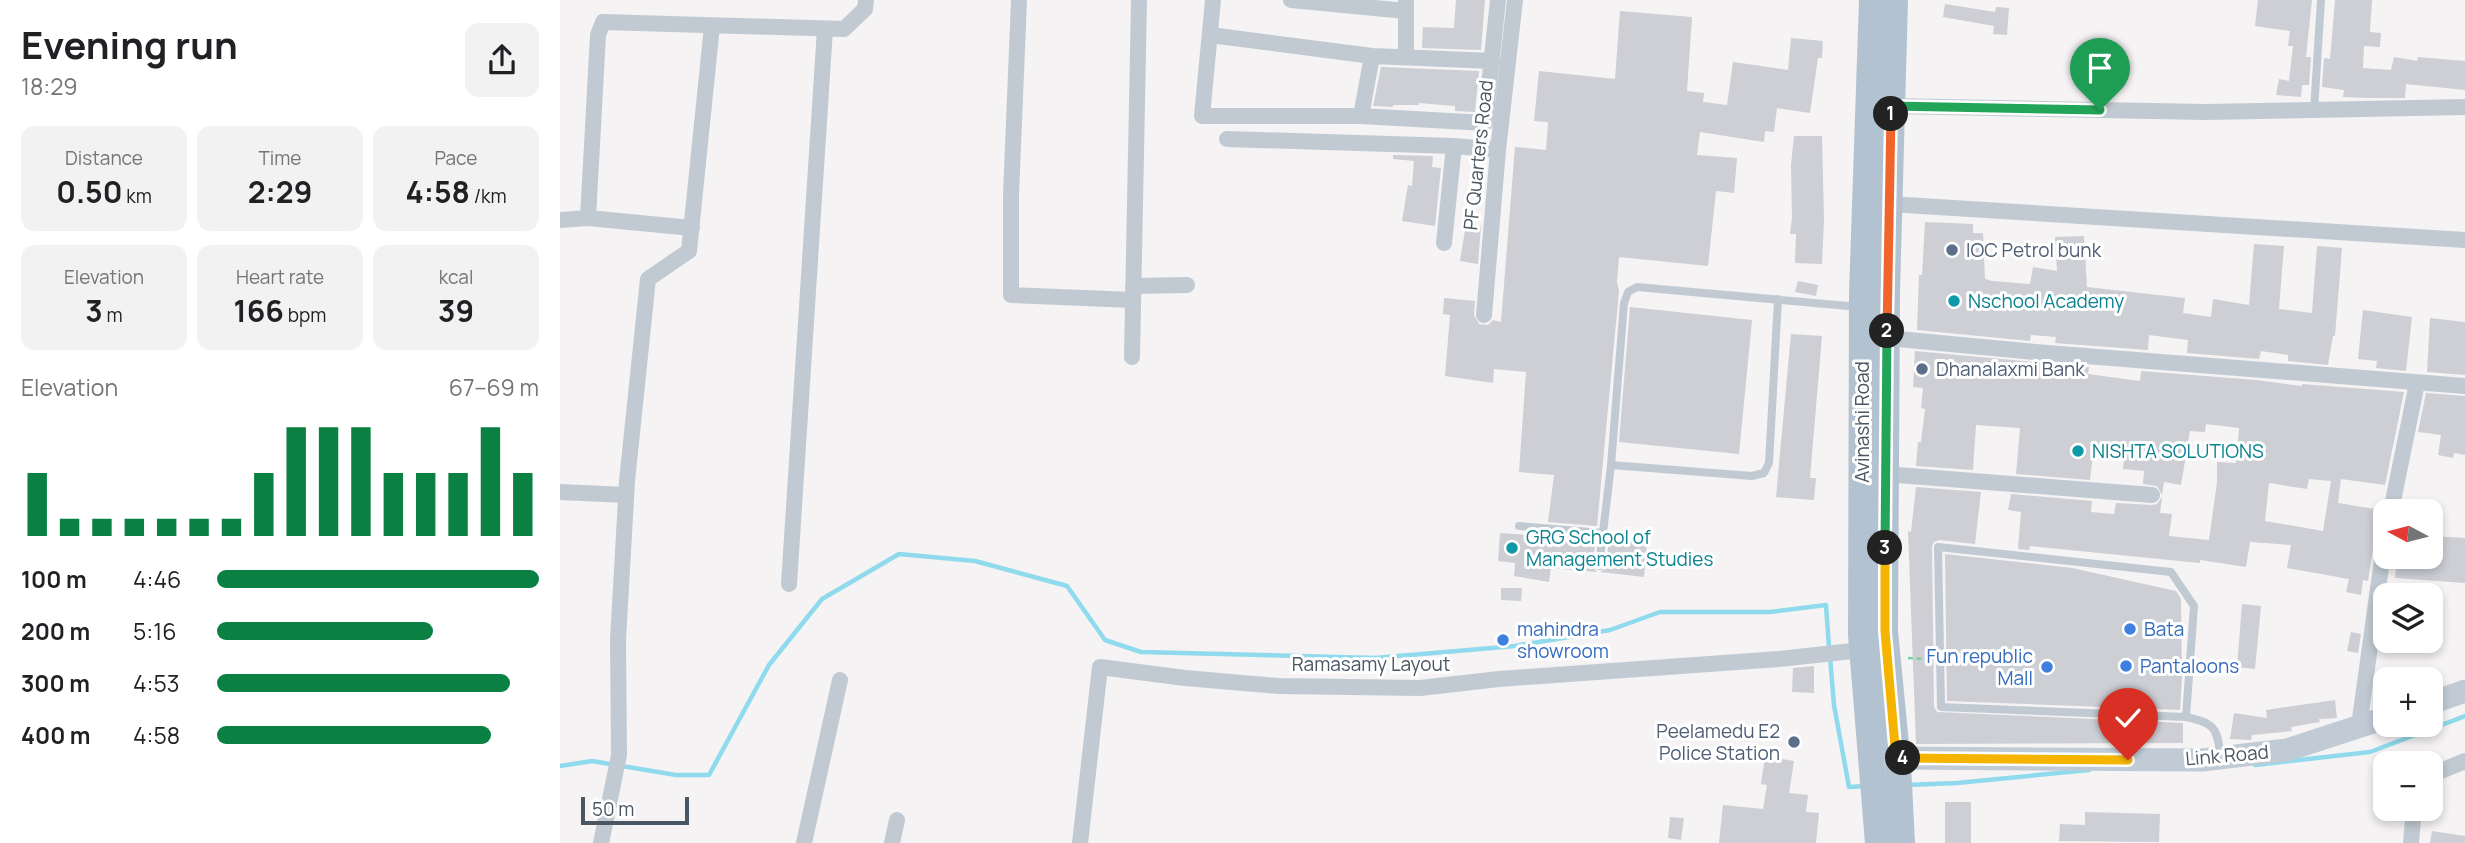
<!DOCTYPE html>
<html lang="en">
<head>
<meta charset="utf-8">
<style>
  body { margin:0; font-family:Manrope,sans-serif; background:#f2f2f2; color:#202124; height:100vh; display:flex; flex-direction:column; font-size:26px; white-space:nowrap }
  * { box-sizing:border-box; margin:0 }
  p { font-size:23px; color:#757577 }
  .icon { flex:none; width:38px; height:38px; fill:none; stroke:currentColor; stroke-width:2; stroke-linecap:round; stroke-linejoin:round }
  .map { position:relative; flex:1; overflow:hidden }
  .side { display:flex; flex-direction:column; background:#fff; width:560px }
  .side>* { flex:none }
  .needle { width:46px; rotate:277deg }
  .controls { position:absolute; left:1813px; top:499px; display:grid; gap:14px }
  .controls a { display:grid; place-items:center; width:70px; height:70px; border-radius:14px; background:#fff; box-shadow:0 4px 10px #0003; font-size:35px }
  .scale { position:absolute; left:21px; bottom:18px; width:108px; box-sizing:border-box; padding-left:7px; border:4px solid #4a5661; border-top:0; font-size:19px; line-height:24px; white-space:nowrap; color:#4a5661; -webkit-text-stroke:5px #fff; paint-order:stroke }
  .pin { position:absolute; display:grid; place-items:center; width:60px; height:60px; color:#fff; margin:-72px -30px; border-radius:50% 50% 50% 0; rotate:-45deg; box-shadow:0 0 7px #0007 }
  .pin .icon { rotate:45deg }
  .km { position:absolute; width:35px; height:35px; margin:-18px; border-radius:50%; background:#222; color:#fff; font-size:19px; line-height:35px; text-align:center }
  .round { display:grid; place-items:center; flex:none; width:74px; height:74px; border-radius:14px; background:#f2f2f2 }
  .headline { display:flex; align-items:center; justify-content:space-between; height:119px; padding:0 21px }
  h1 { font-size:38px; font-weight:700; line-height:52px }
  .stats { display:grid; grid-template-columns:repeat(3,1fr); gap:10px; height:119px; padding:7px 21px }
  .stats div { display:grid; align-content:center; border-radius:14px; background:#f2f2f2; text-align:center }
  .stats b { font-size:30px; font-weight:700 }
  .stats small { font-size:19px; font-weight:400 }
  .stats p { font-size:19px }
  .chart { height:196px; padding:14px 21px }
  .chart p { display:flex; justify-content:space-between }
  .chart svg { width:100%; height:126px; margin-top:7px; stroke:#0b8043; stroke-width:6 }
  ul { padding:0 21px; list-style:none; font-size:23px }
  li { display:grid; grid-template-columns:112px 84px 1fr; align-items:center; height:52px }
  li i { height:18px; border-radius:9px; background:#0b8043 }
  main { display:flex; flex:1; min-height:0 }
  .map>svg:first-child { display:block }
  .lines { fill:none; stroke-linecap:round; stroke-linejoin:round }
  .stream { stroke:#90daee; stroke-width:4.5 }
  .building { fill:#cdcfd5; fill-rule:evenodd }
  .path { stroke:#7ad0a6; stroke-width:2.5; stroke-dasharray:5 3.5; stroke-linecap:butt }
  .lane { stroke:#c1cad2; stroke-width:8 }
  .street { stroke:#c1cad2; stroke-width:16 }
  .secondary { stroke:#c1cbd6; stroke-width:23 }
  .primary { stroke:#b3c2d1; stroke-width:26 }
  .split-1-casing { stroke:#fff; stroke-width:14 }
  .split-2-casing { stroke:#fff; stroke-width:14 }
  .split-3-casing { stroke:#fff; stroke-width:14 }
  .split-4-casing { stroke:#fff; stroke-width:14 }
  .split-5-casing { stroke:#fff; stroke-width:14 }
  .split-1 { stroke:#22a559; stroke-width:9 }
  .split-2 { stroke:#f0652b; stroke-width:9 }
  .split-3 { stroke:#22a559; stroke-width:9 }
  .split-4 { stroke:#f5b400; stroke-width:9 }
  .split-5 { stroke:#f5b400; stroke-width:9 }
  .service-dot { fill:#5c6f8a; stroke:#fff; stroke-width:2.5 }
  .culture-dot { fill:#0f9aa8; stroke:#fff; stroke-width:2.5 }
  .shop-dot { fill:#3f7fe0; stroke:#fff; stroke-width:2.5 }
  .labels { text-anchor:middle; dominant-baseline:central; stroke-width:6; stroke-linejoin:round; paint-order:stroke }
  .street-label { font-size:19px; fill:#4a5661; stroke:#fff }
  .service-label { font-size:19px; fill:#4e5e75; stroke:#fff; text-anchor:start }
  .culture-label { font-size:19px; fill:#0d838f; stroke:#fff; text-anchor:start }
  .shop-label { font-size:19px; fill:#366cbe; stroke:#fff; text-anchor:start }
</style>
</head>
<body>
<main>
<section class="side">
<div class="headline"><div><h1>Evening run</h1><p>18:29</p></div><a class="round"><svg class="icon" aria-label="share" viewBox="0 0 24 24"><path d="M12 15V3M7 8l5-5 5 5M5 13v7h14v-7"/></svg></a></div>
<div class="stats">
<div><p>Distance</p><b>0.50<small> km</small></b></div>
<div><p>Time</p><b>2:29</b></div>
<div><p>Pace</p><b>4:58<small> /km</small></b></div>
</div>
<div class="stats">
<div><p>Elevation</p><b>3<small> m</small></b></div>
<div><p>Heart rate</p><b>166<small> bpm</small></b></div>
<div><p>kcal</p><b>39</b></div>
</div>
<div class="chart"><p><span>Elevation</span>67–69 m</p>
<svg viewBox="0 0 160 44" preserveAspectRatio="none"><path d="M5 44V22M15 44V38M25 44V38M35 44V38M45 44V38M55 44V38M65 44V38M75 44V22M85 44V6M95 44V6M105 44V6M115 44V22M125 44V22M135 44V22M145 44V6M155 44V22"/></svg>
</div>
<ul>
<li><b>100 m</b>4:46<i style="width:100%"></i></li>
<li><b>200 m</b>5:16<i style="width:67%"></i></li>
<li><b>300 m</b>4:53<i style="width:91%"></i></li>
<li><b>400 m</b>4:58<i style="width:85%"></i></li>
</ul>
</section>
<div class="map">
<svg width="1905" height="843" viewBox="0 0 1905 843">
  <rect width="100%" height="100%" fill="#f5f3f3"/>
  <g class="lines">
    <path class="stream" d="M1270,657L1274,705L1289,787L1306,786
      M1695,765L1810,752L1905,716
      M0,766L32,761L116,775H149L209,665L262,599L339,554L415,561L507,586L545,640L581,652L815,658L955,646L1050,630L1100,612H1210L1266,605L1269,648
      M1346,785L1397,783L1529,770"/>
  </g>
  <path class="building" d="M896,0H925L921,50L862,48L863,27L894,28Z
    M1698,0H1752L1746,57H1751L1749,85H1742L1741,97L1716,95L1719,79L1729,81L1733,46H1728L1730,31L1695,26Z
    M1775,0H1812L1810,32L1821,33L1820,47L1804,46L1803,68L1831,70L1834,57L1857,61L1858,57L1905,61V90L1846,84L1845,98H1811L1783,97L1784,90L1762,87L1764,58L1770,59Z
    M1385,4L1435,12L1436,7L1449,8L1447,35L1433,34L1434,26L1383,17Z
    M1060,11L1132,17L1127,91L1144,93L1143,102L1167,105L1173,62L1228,70L1231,38L1263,41L1262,58H1258L1250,113L1217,108L1214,132L1205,131L1204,142L1140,132L1137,155L1177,158L1174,193L1156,191L1148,266L1059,257L1057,282L1059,291L1037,526L988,522L994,475L959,472L966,372L934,369L933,383L885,376L890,315L883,314L884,298L915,301L914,315L919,324L928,325L933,320L941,322L955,147L986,150L988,122L974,121L979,71L1055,79Z
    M821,67L919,71L915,112L895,111V106L859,103V105H833V107L813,106Z
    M1234,136H1262L1264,220L1262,264L1235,263L1236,234H1230L1232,218L1231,165Z
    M833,155L873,156L872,167L881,168L875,226L842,221L848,185L852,186L854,161L833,159Z
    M1365,222L1413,224V233H1423L1425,279L1432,281L1470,284L1473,267L1497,271L1495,237L1524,236L1527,287L1625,298L1623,313L1651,317L1653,299L1689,305L1694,244L1724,246L1719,309L1752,313L1757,246L1782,248L1775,336H1773L1768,365L1728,361V355L1701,351L1699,359L1627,353L1628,340L1589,335L1588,350L1495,343L1496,337L1471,335L1470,341L1357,330L1359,275H1362Z
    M906,224L921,226L918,264L900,261Z
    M1238,281L1258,285L1256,296L1235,292Z
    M1070,307L1192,320L1179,454L1059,442Z
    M1803,310L1852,317L1846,371L1816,368L1817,361L1798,359Z
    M1870,318L1905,322V375L1867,372Z
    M1231,334L1262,336L1250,478H1256L1254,500L1216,497Z
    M1355,351L1529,367L1528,374L1580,381L1581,371L1696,380L1742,386V384L1844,392L1825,485L1781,479L1778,503L1821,510L1820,529L1815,537L1808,581L1803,580L1801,595L1786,592L1789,579L1727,568L1731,545L1690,542L1686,567L1640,560V563L1470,546L1469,550L1458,549L1461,512L1448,510L1451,494L1532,501L1531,512L1554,514L1556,503L1592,505L1597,504L1602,497L1600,513L1612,514L1609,536L1649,540L1657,482V462L1676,463L1679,428L1646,424L1645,432L1630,431L1621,485L1604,482L1602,495L1597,486L1583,484L1584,471L1563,469L1564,459L1533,455L1530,480L1456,474L1460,428L1416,425L1413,470L1356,466L1358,442H1361L1365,409L1361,408L1363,388L1353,387ZM1749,479L1771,481L1763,531L1705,521L1709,483L1747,489Z
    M1866,393L1905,396V455L1894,453L1893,458L1878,455L1881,435L1858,432Z
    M1356,487L1421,492L1415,544L1379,540L1374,542L1372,546L1374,707L1377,712L1623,723V743L1356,744L1348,531L1351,532Z
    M940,533L1036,539L1032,566L1037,572L991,568L989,582L954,576L955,563L938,561Z
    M1871,536L1905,538V583L1835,578L1837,556H1871Z
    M1049,539L1087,543L1084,577L1040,572L1046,567Z
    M1385,554L1512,568L1616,591L1621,599L1622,679L1620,710L1387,701Z
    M941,588H962L961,601L941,600Z
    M1682,604L1701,606L1695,669L1677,667Z
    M1791,632L1801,634L1798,653L1787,651Z
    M1254,666V693L1232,692L1233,668Z
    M1775,700L1777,718L1759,719L1760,722L1731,727L1732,731L1692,735L1691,740L1670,739L1674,713L1707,718L1706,710Z
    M1205,756L1234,761L1229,793L1248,795L1246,812L1259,813L1256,843H1159L1163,805L1203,809L1207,785L1201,784Z
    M1385,802H1411V843H1385Z
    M1525,812L1600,814L1599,842L1499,841L1500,824L1525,825Z
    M1110,817L1124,818L1121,840L1108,838Z
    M1872,831L1905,836V843H1870Z"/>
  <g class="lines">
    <path class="path" d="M1348,658L1369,659"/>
    <path class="lane" d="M1754,111L1761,0
      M1051,465L1192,476L1204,473L1209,463L1218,299
      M959,526L1042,533
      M1039,566L1051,465L1064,303L1068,292L1077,287L1299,307
      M1626,717L1634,606L1611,572L1378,547L1381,707L1626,717C1655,723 1657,728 1661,757"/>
    <path class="street" d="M459,0L451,195V295L573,300
      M653,0L642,116H801L925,123L938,0
      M731,0L846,11
      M650,35L812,56L933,61
      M846,56V0
      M1331,106L1645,112L1905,107
      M801,116L812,56
      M667,139L894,146L938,150
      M1329,204L1905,240
      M28,218L38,35L43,22L284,29L305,9L306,0
      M0,220L28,218L132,228
      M884,243L894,146
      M573,286L627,285
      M924,315L938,150L955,0
      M1327,338L1475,352L1905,386
      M572,357L579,0
      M1325,474L1592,495
      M0,492L66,495
      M1831,511L1857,383
      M229,584L265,29
      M1799,726L1825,538
      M1871,775L1905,761
      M41,843L59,755L58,640L67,481L88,279L129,251L152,26
      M244,843L280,680
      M332,843L337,820
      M520,843L540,667L625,678L719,686L860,688L939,679L1219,659L1302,650
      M1851,843L1854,808"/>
    <path class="secondary" d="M1871,703L1905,691
      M1336,758L1642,760L1727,750L1825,718"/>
    <path class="primary" d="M1312,0L1302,294L1301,635L1318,843
      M1335,0L1327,291L1325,631L1338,765L1342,843"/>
  </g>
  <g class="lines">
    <defs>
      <path id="split-1" d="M1331,114V106L1540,110"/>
      <path id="split-2" d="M1327,331L1331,114"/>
      <path id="split-3" d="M1325,548L1327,331"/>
      <path id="split-4" d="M1325,548V631L1336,758H1343"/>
      <path id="split-5" d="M1343,758L1568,760"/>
    </defs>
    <use href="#split-1" class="split-1-casing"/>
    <use href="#split-2" class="split-2-casing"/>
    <use href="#split-3" class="split-3-casing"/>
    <use href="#split-4" class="split-4-casing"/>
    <use href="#split-5" class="split-5-casing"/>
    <use href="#split-1" class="split-1"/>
    <use href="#split-2" class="split-2"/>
    <use href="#split-3" class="split-3"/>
    <use href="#split-4" class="split-4"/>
    <use href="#split-5" class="split-5"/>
  </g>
  <g class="service-dot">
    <circle cx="1392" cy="250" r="7"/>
    <circle cx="1362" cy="369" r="7"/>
    <circle cx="1234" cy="742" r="7"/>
  </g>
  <g class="culture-dot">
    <circle cx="1394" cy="301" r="7"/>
    <circle cx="1518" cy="451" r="7"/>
    <circle cx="952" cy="548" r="7"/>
  </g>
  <g class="shop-dot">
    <circle cx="1570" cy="629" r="7"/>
    <circle cx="943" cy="640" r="7"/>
    <circle cx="1566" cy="666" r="7"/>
    <circle cx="1487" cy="667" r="7"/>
  </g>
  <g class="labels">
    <g class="street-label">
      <text transform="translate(918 155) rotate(-84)">PF Quarters Road</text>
      <text transform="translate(1302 422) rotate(-90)">Avinashi Road</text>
      <text x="811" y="664">Ramasamy Layout</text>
      <text transform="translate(1667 755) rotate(-5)">Link Road</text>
    </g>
    <g class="service-label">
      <text x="1406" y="250">IOC Petrol bunk</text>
      <text x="1376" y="369">Dhanalaxmi Bank</text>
      <text x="1220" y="731" text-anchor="end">Peelamedu E2<tspan x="1220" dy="22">Police Station</tspan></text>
    </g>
    <g class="culture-label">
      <text x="1408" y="301">Nschool Academy</text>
      <text x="1532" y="451">NISHTA SOLUTIONS</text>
      <text x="966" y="537">GRG School of<tspan x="966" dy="22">Management Studies</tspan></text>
    </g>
    <g class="shop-label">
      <text x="957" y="629">mahindra<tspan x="957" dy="22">showroom</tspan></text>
      <text x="1584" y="629">Bata</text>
      <text x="1473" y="656" text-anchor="end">Fun republic<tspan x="1473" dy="22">Mall</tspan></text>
      <text x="1580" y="666">Pantaloons</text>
    </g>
  </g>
</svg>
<div class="controls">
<a><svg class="needle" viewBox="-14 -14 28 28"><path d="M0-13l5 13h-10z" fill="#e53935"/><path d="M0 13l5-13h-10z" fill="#757577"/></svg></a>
<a><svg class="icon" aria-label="layers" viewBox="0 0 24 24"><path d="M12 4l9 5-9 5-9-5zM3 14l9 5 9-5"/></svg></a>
<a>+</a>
<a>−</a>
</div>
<div class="scale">50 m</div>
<div class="pin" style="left:1540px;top:110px;background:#1e9e55"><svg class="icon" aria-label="arrive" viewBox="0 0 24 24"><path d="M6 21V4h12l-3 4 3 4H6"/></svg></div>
<div class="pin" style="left:1568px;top:760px;background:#d93025"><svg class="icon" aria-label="check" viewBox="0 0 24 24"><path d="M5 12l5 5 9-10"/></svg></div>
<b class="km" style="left:1331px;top:114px">1</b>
<b class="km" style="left:1327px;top:331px">2</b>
<b class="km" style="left:1325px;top:548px">3</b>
<b class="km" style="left:1343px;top:758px">4</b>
</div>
</main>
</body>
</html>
